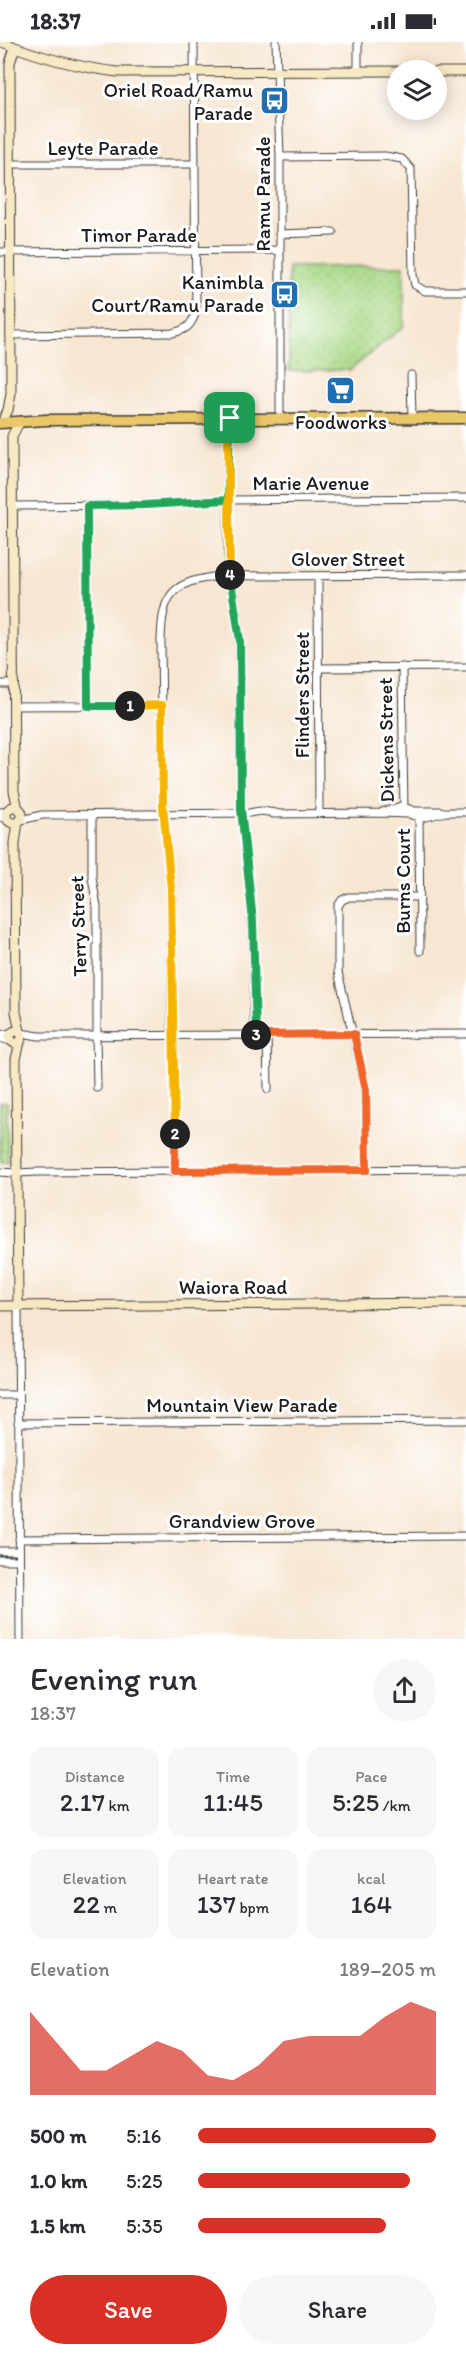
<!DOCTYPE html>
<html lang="en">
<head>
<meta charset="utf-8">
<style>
  body { margin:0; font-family:Itim,sans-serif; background:#f7f7f7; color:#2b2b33; height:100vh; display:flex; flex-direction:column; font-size:22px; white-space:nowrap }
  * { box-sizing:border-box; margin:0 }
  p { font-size:20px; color:#7c7c81 }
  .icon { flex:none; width:33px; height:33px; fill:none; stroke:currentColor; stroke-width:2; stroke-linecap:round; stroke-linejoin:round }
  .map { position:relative; height:1597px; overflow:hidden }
  .side { display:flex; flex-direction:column; background:#fff; flex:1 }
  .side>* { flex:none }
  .tools { position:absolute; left:387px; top:18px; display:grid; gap:12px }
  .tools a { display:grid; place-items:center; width:60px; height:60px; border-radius:50%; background:#fff; box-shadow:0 3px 15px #0003; font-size:30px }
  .pin { position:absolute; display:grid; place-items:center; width:51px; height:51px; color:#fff; margin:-26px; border-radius:12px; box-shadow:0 3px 9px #0006 }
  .km { position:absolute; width:30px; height:30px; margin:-15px; border-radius:50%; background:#222; color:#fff; font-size:16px; line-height:30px; text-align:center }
  .round { display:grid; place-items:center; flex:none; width:63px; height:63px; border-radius:32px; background:#f7f7f7 }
  .head { display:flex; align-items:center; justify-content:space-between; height:102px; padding:0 30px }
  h1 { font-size:33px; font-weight:600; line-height:45px }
  .metrics { display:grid; grid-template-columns:repeat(3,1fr); gap:9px; height:102px; padding:6px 30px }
  .metrics div { display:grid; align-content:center; border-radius:15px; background:#f7f7f7; text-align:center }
  .metrics b { font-size:26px; font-weight:600 }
  .metrics small { font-size:16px; font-weight:400 }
  .metrics p { font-size:16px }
  .chart { height:168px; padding:12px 30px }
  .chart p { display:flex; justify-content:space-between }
  .chart svg { width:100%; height:108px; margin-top:6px; fill:#d93025; opacity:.7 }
  .primary-button { display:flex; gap:12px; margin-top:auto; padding:12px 30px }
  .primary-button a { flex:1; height:69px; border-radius:36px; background:#d93025; color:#fff; font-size:24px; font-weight:600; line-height:69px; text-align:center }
  .primary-button a+a { background:#f7f7f7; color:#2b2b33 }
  ul { padding:0 30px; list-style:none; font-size:20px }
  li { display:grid; grid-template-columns:96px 72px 1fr; align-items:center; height:45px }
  li i { height:15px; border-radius:8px; background:#d93025 }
  .status { display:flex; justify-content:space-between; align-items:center; height:42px; padding:0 30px; background:#fff; direction:ltr }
  .status svg { height:16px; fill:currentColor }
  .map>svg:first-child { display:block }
  .park { fill:url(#park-dots); stroke:#627a51; stroke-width:1.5 }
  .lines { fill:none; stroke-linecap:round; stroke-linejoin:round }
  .street-casing { stroke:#3d3a37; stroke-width:9 }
  .secondary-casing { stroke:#3d3a37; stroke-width:11 }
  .primary-casing { stroke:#3d3a37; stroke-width:13 }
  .street { stroke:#fff; stroke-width:7 }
  .secondary { stroke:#f7e9c3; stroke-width:9 }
  .primary { stroke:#eac769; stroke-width:10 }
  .split-1-casing { stroke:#fff; stroke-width:12 }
  .split-2-casing { stroke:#fff; stroke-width:12 }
  .split-3-casing { stroke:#fff; stroke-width:12 }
  .split-4-casing { stroke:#fff; stroke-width:12 }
  .split-5-casing { stroke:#fff; stroke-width:12 }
  .split-1 { stroke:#22a559; stroke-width:8 }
  .split-2 { stroke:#f5b400; stroke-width:8 }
  .split-3 { stroke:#f0652b; stroke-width:8 }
  .split-4 { stroke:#22a559; stroke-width:8 }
  .split-5 { stroke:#f5b400; stroke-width:8 }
  .labels { text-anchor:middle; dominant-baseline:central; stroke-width:6; stroke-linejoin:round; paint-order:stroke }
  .poi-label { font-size:20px; fill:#1c1c1c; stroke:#fff; text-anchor:end }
  .street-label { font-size:20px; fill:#1c1c1c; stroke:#fff }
</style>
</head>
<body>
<div class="status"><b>18:37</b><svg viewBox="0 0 49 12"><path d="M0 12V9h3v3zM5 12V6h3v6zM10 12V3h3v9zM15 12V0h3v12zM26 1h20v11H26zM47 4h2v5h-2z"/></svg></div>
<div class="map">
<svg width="466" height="1597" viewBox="0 0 466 1597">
  <defs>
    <pattern id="park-dots" width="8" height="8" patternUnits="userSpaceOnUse" patternTransform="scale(1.5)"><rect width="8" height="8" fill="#a9d886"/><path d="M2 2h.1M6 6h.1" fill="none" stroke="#91b973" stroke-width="1.8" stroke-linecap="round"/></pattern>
  </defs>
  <rect width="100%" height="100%" fill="#fff"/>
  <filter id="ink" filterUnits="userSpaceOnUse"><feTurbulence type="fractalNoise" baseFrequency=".0167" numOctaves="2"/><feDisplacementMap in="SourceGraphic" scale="12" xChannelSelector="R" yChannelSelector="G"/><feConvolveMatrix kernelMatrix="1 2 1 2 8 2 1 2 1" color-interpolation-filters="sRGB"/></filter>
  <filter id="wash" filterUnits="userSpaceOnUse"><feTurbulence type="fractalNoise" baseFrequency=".008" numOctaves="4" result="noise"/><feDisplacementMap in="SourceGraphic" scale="24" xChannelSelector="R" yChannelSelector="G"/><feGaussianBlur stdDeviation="1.35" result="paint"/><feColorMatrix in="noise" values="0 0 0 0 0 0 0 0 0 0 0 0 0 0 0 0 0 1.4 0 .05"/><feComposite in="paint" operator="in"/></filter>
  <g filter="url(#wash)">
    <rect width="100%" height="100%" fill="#f7e6d1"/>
    <path class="park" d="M404,224V284L350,328L289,329L288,225Z
      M0,1061H7L8,1120H0Z"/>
  </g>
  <g filter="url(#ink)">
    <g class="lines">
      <defs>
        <path id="street" d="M276,0L280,115V376
          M358,0V29
          M280,115L385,114L402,117L411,127L413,233L415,243L425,249H466
          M10,122H195
          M279,192L333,190
          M0,210L279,208
          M10,293L172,291C187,288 192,283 196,269L194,0
          M411,333L412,376
          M230,377L228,397V513L239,592L241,767L253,879L254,993
          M13,464L145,463L228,458L466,456
          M87,464L88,664
          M318,534L319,771
          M402,625L404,772
          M319,626L466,625
          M0,642H14
          M14,664L162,663
          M419,769L420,909
          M0,770L8,769
          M382,770L401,764L415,769H441
          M273,772L380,771L408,772L422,776L446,770H466
          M92,773V835L97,865V994
          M0,775L8,777
          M21,778L42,773L249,771L260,769L276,771
          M21,991L39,994L466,992
          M0,993L11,991
          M267,993L268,1047
          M96,994L97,1046
          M172,994L171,847L163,763L161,599C162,550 173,540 220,534L466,533
          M174,994L175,1129
          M0,996L11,999
          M367,1128L366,1048L338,930V864L342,858L349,855H419
          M0,1130L17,1131L37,1130L466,1127
          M18,1264L20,1597
          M0,1353H18
          M18,1381L466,1378
          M19,1497L466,1494
          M0,1509H19
          M0,1518H19"/>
        <path id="secondary" d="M2,0C39,15 77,25 117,30L398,29
          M436,30H466
          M4,376L8,368L11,352L10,21L15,5
          M6 773a8 8 0 1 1 16 0a8 8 0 1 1-16 0Z
          M18,767L14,749L12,394L19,381
          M18,780L15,801L16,970L20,989
          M10 995a6 6 0 1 1 12 0a6 6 0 1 1-12 0Z
          M0,1264L466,1261
          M18,1264L16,1017L20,1000"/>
        <path id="primary" d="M0,381L46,378L466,376"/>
      </defs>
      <use href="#street" class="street-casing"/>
      <use href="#secondary" class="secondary-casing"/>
      <use href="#primary" class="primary-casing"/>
      <use href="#street" class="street"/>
      <use href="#secondary" class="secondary"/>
      <use href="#primary" class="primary"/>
    </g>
  </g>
  <g class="lines" filter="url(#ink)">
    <defs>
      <path id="split-1" d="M130,664H88L87,464L145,463L228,458L230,376"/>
      <path id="split-2" d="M130,664L162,663L163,764L171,847L175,1092"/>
      <path id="split-3" d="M175,1092V1129L367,1128L366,1048L354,992L256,993"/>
      <path id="split-4" d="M230,533L240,599L241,767L253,879L256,993"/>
      <path id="split-5" d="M230,376L226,377L228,397L230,533"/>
    </defs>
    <use href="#split-1" class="split-1-casing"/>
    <use href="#split-2" class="split-2-casing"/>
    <use href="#split-3" class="split-3-casing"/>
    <use href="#split-4" class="split-4-casing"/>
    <use href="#split-5" class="split-5-casing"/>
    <use href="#split-1" class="split-1"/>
    <use href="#split-2" class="split-2"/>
    <use href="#split-3" class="split-3"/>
    <use href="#split-4" class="split-4"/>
    <use href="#split-5" class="split-5"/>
  </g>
  <defs>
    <symbol id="bus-square" viewBox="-11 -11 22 22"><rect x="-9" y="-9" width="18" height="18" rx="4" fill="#1f6fb2" stroke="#fff"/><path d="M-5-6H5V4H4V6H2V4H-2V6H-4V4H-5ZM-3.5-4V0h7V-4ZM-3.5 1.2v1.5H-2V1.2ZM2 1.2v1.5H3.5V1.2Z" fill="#fff"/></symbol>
    <symbol id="supermarket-square" viewBox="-11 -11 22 22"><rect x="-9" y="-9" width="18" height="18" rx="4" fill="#1f6fb2" stroke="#fff"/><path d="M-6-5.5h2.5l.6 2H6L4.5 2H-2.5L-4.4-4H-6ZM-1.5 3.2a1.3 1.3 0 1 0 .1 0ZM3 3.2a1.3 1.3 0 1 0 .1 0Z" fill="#fff"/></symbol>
  </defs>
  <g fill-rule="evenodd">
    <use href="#bus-square" x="258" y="42" width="33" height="33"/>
    <use href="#bus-square" x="268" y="236" width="33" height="33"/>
    <use href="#supermarket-square" x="324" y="332" width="33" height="33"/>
  </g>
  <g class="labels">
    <g class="poi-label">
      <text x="253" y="48">Oriel Road/Ramu<tspan x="253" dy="23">Parade</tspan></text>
      <text x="264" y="240">Kanimbla<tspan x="264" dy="23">Court/Ramu Parade</tspan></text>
      <text x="341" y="380" text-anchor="middle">Foodworks</text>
    </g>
    <g class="street-label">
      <text x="103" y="106">Leyte Parade</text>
      <text transform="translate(263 152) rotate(-90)">Ramu Parade</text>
      <text x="139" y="193">Timor Parade</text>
      <text x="311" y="441">Marie Avenue</text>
      <text x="348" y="517">Glover Street</text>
      <text transform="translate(302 653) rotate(-90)">Flinders Street</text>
      <text transform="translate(386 698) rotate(-91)">Dickens Street</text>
      <text transform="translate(403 839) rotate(-90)">Burns Court</text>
      <text transform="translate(78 884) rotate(-92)">Terry Street</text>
      <text x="233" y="1245">Waiora Road</text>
      <text x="242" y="1363">Mountain View Parade</text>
      <text x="242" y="1479">Grandview Grove</text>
    </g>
  </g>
</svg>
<div class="tools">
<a><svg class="icon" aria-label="layers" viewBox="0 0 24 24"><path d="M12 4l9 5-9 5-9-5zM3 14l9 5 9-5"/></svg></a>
</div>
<div class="pin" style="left:230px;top:376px;background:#1e9e55"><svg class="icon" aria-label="arrive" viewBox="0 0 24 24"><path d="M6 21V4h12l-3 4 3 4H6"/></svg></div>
<b class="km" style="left:130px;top:664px">1</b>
<b class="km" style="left:175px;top:1092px">2</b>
<b class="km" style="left:256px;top:993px">3</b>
<b class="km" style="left:230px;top:533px">4</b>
</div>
<section class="side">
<div class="head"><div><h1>Evening run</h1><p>18:37</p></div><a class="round"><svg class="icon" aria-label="share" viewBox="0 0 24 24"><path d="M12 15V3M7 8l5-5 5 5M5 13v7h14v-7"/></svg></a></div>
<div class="metrics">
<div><p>Distance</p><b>2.17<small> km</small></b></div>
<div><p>Time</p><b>11:45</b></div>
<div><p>Pace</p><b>5:25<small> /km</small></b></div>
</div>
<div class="metrics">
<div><p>Elevation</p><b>22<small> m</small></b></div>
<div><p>Heart rate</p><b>137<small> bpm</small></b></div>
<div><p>kcal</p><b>164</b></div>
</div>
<div class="chart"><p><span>Elevation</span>189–205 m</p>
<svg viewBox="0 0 160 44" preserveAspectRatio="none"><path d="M0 44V10L10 22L20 34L30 34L40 28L50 22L60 26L70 36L80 38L90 32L100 22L110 20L120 20L130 20L140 12L150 6L160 10V44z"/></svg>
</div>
<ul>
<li><b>500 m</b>5:16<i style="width:100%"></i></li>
<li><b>1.0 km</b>5:25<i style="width:89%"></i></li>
<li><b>1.5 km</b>5:35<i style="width:79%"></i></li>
</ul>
<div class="primary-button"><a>Save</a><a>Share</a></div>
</section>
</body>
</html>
